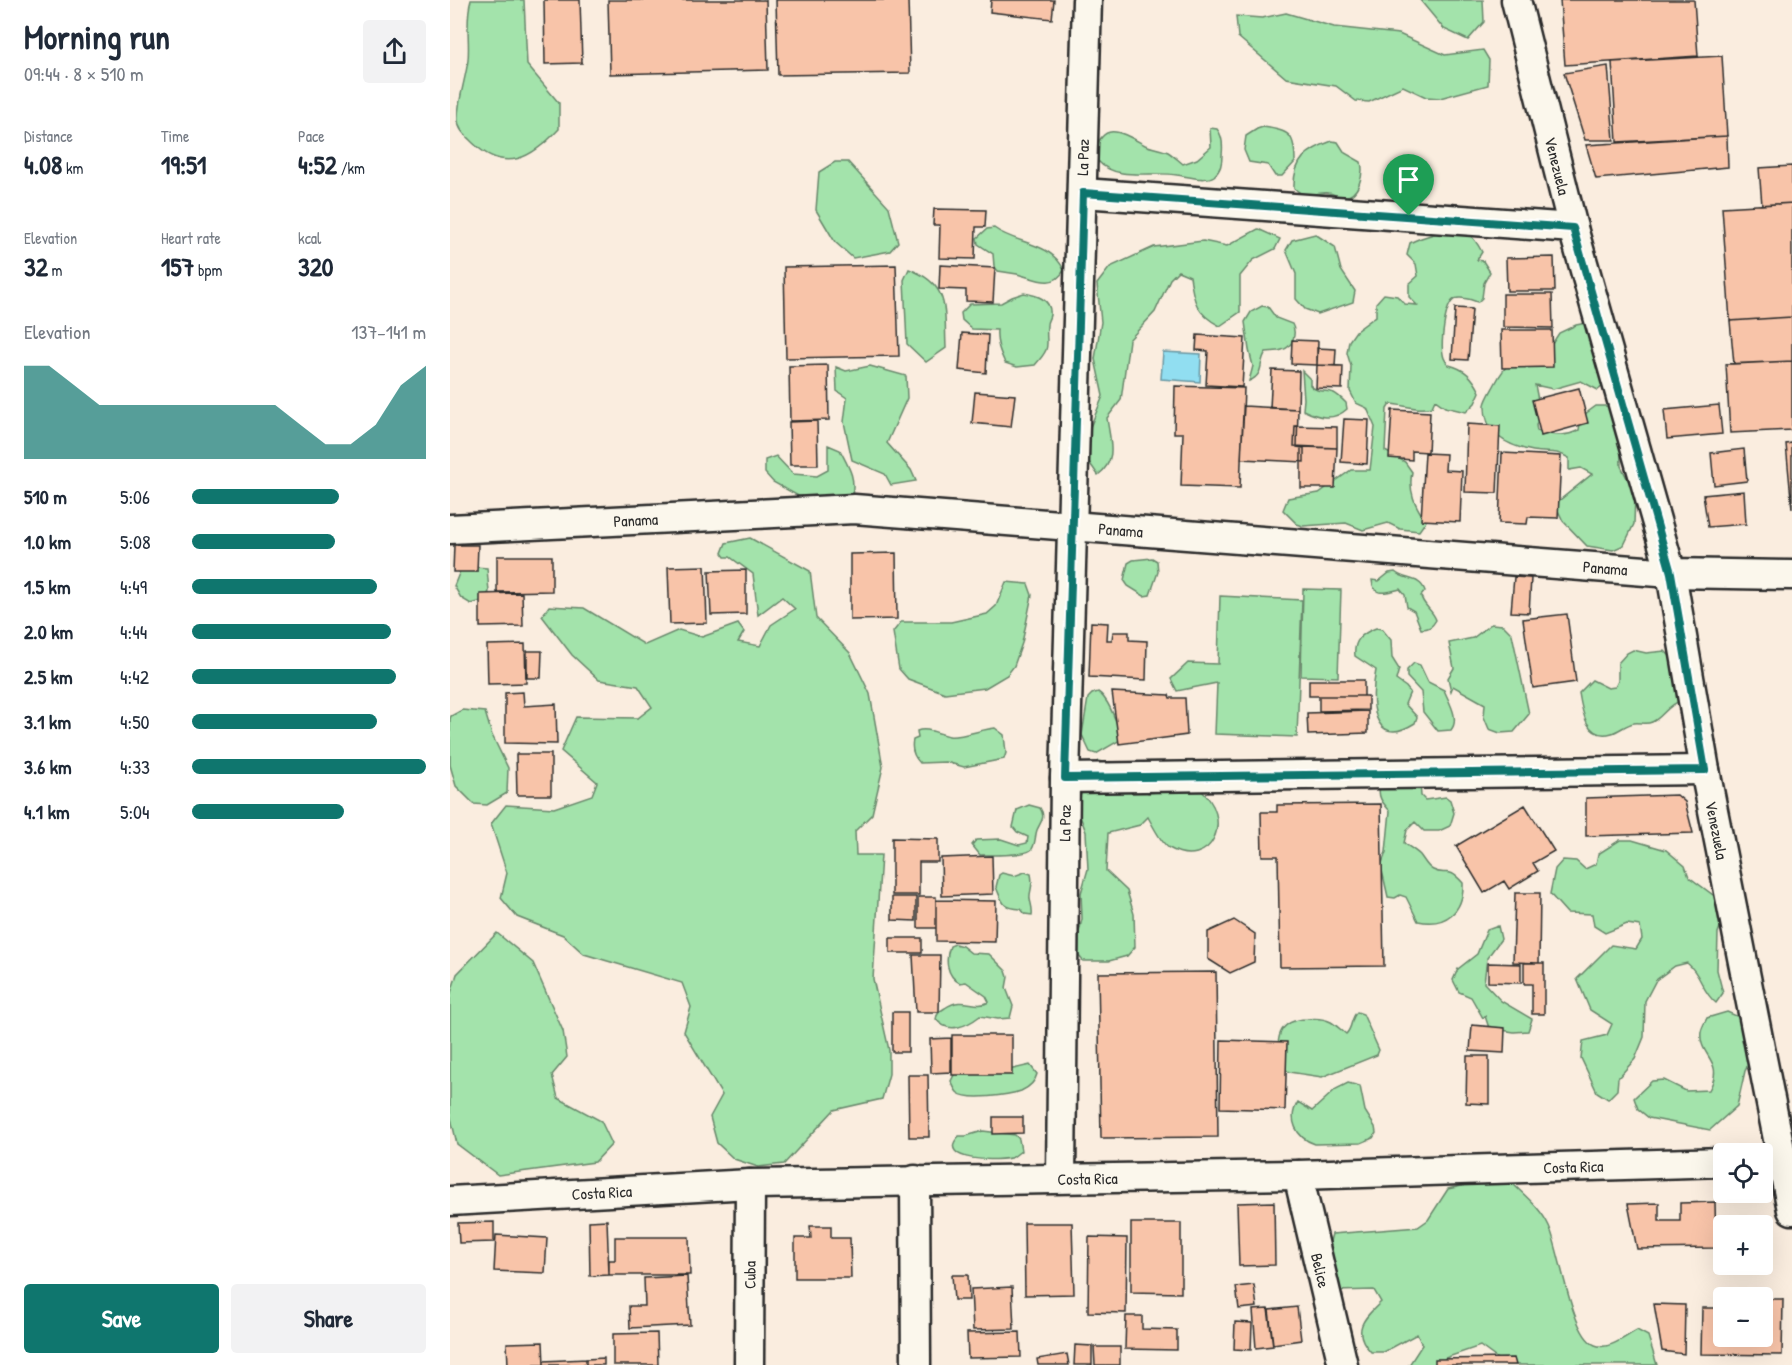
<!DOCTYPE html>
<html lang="en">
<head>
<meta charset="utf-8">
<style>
  body { margin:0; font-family:"Patrick Hand",sans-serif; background:#f2f2f3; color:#1f2937; height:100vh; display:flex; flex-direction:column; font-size:22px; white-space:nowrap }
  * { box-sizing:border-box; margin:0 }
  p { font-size:20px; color:#747a83 }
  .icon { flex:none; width:33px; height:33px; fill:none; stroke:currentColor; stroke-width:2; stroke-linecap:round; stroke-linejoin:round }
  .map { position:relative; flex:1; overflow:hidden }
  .sheet { display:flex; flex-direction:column; background:#fff; width:450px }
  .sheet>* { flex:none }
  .controls { position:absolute; left:1263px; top:1143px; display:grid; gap:12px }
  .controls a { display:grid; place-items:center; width:60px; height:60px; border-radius:6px; background:#fff; box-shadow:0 6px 24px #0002; font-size:30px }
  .pin { position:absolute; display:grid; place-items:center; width:51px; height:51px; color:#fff; margin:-62px -26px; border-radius:50% 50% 50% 0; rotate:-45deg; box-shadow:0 0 6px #0007 }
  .pin .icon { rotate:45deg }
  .round { display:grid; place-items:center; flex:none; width:63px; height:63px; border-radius:6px; background:#f2f2f3 }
  .headline { display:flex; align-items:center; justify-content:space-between; height:102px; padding:0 24px }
  h1 { font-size:33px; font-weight:800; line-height:45px }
  .figures { display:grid; grid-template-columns:repeat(3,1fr); gap:9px; height:102px; padding:6px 24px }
  .figures div { display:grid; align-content:center }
  .figures b { font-size:26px; font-weight:800 }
  .figures small { font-size:16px; font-weight:400 }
  .figures p { font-size:16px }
  .chart { height:168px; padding:12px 24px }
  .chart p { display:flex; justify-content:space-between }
  .chart svg { width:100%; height:108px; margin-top:6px; fill:#0f766e; opacity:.7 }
  .cta { display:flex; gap:12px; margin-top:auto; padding:12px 24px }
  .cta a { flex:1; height:69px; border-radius:6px; background:#0f766e; color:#fff; font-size:24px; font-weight:800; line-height:69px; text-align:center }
  .cta a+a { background:#f2f2f3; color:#1f2937 }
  ul { padding:0 24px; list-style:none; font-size:20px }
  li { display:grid; grid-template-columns:96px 72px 1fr; align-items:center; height:45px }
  li i { height:15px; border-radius:8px; background:#0f766e }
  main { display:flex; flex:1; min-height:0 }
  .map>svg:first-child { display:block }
  .green { fill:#a3e3ab; stroke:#67876b; stroke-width:1.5 }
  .water { fill:#91def1; stroke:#6896a2; stroke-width:1.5 }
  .building { fill:#f8c4a9; stroke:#2b2b2b; stroke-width:1.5 }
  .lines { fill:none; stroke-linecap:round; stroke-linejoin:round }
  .minor-casing { stroke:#2b2b2b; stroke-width:33 }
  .minor { stroke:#fbf7ec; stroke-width:28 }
  .route-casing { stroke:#fff; stroke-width:12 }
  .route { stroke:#0f766e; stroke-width:8 }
  .labels { text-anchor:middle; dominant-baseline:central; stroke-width:5; stroke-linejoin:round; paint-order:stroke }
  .street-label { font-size:16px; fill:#2b2b2b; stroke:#fbf7ec }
</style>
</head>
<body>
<main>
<section class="sheet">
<div class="headline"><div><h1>Morning run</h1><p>09:44 · 8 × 510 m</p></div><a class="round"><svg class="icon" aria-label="share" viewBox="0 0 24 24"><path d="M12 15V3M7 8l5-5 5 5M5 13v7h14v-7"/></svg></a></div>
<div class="figures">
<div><p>Distance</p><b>4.08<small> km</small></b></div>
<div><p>Time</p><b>19:51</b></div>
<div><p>Pace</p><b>4:52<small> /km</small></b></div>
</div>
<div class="figures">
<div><p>Elevation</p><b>32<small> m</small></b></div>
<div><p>Heart rate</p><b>157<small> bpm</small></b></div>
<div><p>kcal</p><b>320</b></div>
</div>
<div class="chart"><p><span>Elevation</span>137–141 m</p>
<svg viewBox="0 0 160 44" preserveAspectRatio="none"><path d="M0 44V6L10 6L20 14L30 22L40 22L50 22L60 22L70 22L80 22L90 22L100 22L110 30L120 38L130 38L140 30L150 14L160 6V44z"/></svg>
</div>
<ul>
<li><b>510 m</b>5:06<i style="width:63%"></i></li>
<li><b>1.0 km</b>5:08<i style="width:61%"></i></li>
<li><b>1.5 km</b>4:49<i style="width:79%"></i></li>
<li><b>2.0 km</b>4:44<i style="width:85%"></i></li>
<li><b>2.5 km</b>4:42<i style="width:87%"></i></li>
<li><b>3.1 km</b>4:50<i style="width:79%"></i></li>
<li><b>3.6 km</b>4:33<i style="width:100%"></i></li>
<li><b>4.1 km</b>5:04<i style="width:65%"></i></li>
</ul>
<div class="cta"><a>Save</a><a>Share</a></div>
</section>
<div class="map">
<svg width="1342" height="1365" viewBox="0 0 1342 1365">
  <rect width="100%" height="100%" fill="#faeddf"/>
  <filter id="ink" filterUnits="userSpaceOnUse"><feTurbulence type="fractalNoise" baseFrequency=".0167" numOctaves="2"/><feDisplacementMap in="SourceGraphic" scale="12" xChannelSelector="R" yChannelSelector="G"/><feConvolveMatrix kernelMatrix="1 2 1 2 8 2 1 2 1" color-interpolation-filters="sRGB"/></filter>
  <g filter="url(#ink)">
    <path class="green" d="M21,0H74L77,65L109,103V129C82,158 55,174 23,143C16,136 8,130 8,120C7,103 16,78 18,60C20,41 15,19 21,0Z
      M970,0H1033L1034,22L1018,40L994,29Z
      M836,13L884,27L949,34L995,55L1033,50L1039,60L1038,85L990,98L976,97L953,86L919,102L906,101L886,86L836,78L788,37L786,16L812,18Z
      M813,127C840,131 845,134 845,162L832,176H825L818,165L799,162L794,150L796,136L807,129Z
      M760,128L767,129C773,136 773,146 772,155C772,163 771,170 764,176C755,182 737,176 727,175C709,172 690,176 672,173C663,172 653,167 648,161V154H645C652,118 674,134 695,145C702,148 711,149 718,152C723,155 728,160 733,164L747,159L761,147Z
      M882,141L888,142L895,153L911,162C914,174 909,198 892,197C888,197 883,193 878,193C871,192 862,195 854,196L844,188C843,160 857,150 882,141Z
      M385,162H398L439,207L448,242L440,251L403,258L385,242L366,210L369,172Z
      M544,228C567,245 600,241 614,270C604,290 584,278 567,274C561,273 554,272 548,271L544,266L543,254L528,244L527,238L537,229Z
      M808,229L830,239L825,249L803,260L790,276V312L770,326C746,314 743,300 740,276L728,271L720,279L705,312L679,340L671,400L657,418C660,441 668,460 648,475L634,455V442L653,396L645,359L651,322L647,284L660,267L704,247L753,241L777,246Z
      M995,229C1016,232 1021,231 1032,252L1027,260L1033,261L1040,272L1034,283L1032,298L1028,302C1021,300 1011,296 1005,299C994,304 990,347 994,358C995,361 996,362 999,365C1015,369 1023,377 1030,392L1025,403L1016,412L995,407L985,400L982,407C968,411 955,405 940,404L937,409L935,451L955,462L962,472C958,491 965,506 976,521L969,531L950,529L938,523L913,530L896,523L853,526L847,524L833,510L838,498L869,493L901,470H920L925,427L917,408L906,403L900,391L901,366L897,353L899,341L906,331L926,316V303L934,294L947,296L955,304L967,305L959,297V284L968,276L966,264L957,255L960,243C972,236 983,236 995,229Z
      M865,234L885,247L891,270L905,291L903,302L868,314L855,309L846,299V274L836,250L842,240Z
      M459,269C501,285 494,310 496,348L476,362L457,344L454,280Z
      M574,293C586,295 602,299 600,315C599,320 597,320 597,325C595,347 603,345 585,365L567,367L555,363C550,352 546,343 547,330L522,329L512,320L511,313L520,304L551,303L562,297Z
      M812,306L818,307L826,318L842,324C847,333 843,347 832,350C827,352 821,351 816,352C808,363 815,375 799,381L803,366L799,350L795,322L801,312Z
      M1157,319L1173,369L1148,390L1131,381L1103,389L1085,385L1091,415L1086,425L1087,431C1102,435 1115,438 1129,430L1131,417L1146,406H1164L1170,422L1171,466L1185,494L1184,524L1174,545L1163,550L1137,546L1113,521L1105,504L1142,474L1131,468L1119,470V458C1104,449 1098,454 1083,451C1058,446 1034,435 1035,405C1036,399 1042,390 1045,384C1059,357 1064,361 1093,358L1109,333L1126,325Z
      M420,366L456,376L457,398L437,443L461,470L466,481L441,485L435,474L402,460L394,422L397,398L387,391L386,367L396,371Z
      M852,371L860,379V385C868,394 875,389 884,393C888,395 893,400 896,403L897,409C883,422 867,417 853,410L854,399Z
      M378,445L390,450C398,466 406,477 402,495L368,507L323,482L315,473V460L326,456L343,474L367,476L378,470Z
      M300,538L360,571L366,618L400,653L420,694L433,767L422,814L405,831L406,855H431L423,979L439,1050V1074L432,1099L384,1110L334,1164L308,1167L284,1159L267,1143L260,1117L272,1095L234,1032L241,1007L232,983L134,954L113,935L67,917L51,898L57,873L41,824L56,805L104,808L142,795L147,782L111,751L126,717L188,718L202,707L188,686L149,680L122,655L92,616L99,606L134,608L195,645L229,630L252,637L288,624L294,632L288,642L310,646L321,625L345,609L332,597L308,615L303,574L280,557H275L272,553L276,543Z
      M702,558L707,561L708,572L700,595L694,596L678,586L674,580L678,563L683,560Z
      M12,566L37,568L39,592L32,601L21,604L11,598L4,586Z
      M945,572C955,581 970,576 975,591L971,596C973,606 983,610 986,620C982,627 979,629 971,629L964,611L957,607L955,595L950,589C938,592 923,598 922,580L929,581L939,573Z
      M556,582L578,584L582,595L572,643L564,666L557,675L535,688L495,693L458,679L449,669L443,632L451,622H501L537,614L546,606Z
      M853,589L891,590L888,677L851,676Z
      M770,596L852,600L847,737L765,734L767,683L727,691L721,679L738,663L768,664Z
      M1041,624L1053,625L1062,634L1079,714L1064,732L1050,733L1039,729L1034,717L1035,704L1003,686L1001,691L998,678L1004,668L999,643L1023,638Z
      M926,628L932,629L941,640L942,658L949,669L946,680L956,687L960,692L955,704L967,717L965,723C921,751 920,699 926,670L905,656C903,640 913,633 926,628Z
      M1183,650L1196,653L1215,651L1224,660L1232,700C1216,706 1213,717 1202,722C1196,725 1190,722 1184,723C1177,724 1169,731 1162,733C1137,741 1132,712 1129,693L1142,680L1158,688L1165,687L1168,681V663L1177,653Z
      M964,663L970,665L978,682L994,690C999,702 1010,719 1001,730L988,731L973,712L971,692L957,677V670Z
      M648,692C659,699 668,726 672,739L646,754L640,752L632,735L638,698L642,694Z
      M12,710L35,712L42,735L58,768L57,793L37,805L24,804L6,786L0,765V719L1,716Z
      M545,728L554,735L556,753L554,759L514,767L496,762L470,763C464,757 461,749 463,740L468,738L467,731C477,727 488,734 499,736C510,738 532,729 545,728Z
      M648,761C676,766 682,772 698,793L748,788C787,818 761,872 719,848C711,843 703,826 698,817L690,825L658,833L656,871L677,891L684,914L685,947L677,956L659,961H633L625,951L632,919L631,893L638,869L636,832L627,808L638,770Z
      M970,784L971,796L975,800L996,797L1000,800L1004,813L1000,826L989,831H974L965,822L957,830L954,843C959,847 965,850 970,855C974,860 977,867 983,870C997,877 997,865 1013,883C1014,911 996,927 968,921L956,897L950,895L945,898L938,897L931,866L936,852L940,811C933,803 927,797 930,787Z
      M579,805L590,808C596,817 591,821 587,830C585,835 586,843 582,849C578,856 540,855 530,855L522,845L526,840L551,839L569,845L577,843L578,837L567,832L563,827L567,810Z
      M1170,840H1182L1216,850L1235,866L1239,877L1267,898L1272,922L1268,933L1267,970L1273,993L1266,1003C1251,991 1252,975 1237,963L1225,966L1206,980L1195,1001L1194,1037L1185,1059L1168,1078L1167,1090L1158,1099L1147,1092L1131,1058L1133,1041L1157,1035L1162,1024L1140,1010L1127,979L1161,945L1186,949L1192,939L1190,926L1177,924L1155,933L1144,926L1142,914L1117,913L1100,894L1105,869L1113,860L1126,861L1135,869L1146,864L1148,854Z
      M575,872L581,874C584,888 579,890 580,899C581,905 583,909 582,915L575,914L571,909C552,908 553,903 546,887L549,875L552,873L564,876Z
      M1048,926L1051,939L1037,958L1034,983L1051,1001L1082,1019L1078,1031L1064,1032L1039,1028L1035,1016L1033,1018L1021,997L1009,992L1003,980L1008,969L1027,954L1037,930Z
      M47,933L83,963L113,1031L117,1057L102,1075L108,1098L151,1121L162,1144L145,1162L48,1175L7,1144L0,1114V996L7,974Z
      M505,944L512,946L521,953L539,954L556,971L558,977L556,988L563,1006L560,1018L548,1019L530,1016C517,1026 498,1035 486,1019C487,1013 490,1011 495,1008C514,995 524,1010 539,1002L536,996L516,982L510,983C496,976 495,959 500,946Z
      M907,1012L913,1014L929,1050L927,1055L872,1077L839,1072L829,1064C826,1039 827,1020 857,1019C865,1018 873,1018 881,1022C886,1025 891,1030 896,1034C903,1027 900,1019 907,1012Z
      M1277,1012L1289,1017L1303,1037L1306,1049L1295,1071L1287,1106L1260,1130L1199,1118L1188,1109L1184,1098L1202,1081L1214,1080L1236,1091L1259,1090C1276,1060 1248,1057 1251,1032C1252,1027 1255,1022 1257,1018Z
      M580,1065L587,1074C585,1082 578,1088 571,1091C559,1095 518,1101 508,1093C505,1091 503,1085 501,1081L504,1075L526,1069L550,1072Z
      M898,1083L910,1086L915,1111L925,1127L926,1133L923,1138L911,1143L865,1144C846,1138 837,1119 848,1102L862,1111L886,1089Z
      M533,1131L565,1135L569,1139L571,1151C568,1153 566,1155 563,1157C551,1162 484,1162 509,1136H516Z
      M1034,1181H1060C1074,1195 1091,1208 1099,1226C1110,1250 1121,1335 1145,1345C1158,1351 1176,1336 1187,1330L1198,1336L1207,1365H1056L1030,1346L995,1358L994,1365H959L972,1345L967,1334L934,1352H921C901,1331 913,1319 931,1302L924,1290L886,1291L872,1270L882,1234L968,1227L978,1220L998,1189Z"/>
    <path class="water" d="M713,352L751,354L750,382L711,379Z"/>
    <path class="building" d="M94,0H130L132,63L95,64Z
      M158,0H316L318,70L160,74Z
      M326,0H458L460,73L328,75Z
      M541,0H604L602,19L540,12Z
      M1110,0H1244L1248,56L1115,65Z
      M1272,56L1277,136L1167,142L1162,62Z
      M1158,66L1164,140H1135L1114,73Z
      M1277,136L1278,167L1146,179L1136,145Z
      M1342,166V203L1312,205L1309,168Z
      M1342,203V317L1280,321L1272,207Z
      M484,209L536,210L535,227H526L525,259L489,258L490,225H483Z
      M1104,257L1105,291H1057L1056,258Z
      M446,265L449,356L336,358L334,267Z
      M490,265L545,268L543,302L516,301V290L489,289Z
      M1053,294H1102L1103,328L1053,327Z
      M1005,308L1022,309L1018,360L1002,359Z
      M1342,317V361L1284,364L1280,321Z
      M1051,330H1102L1103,367L1052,368Z
      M512,333L538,335L536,373L509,370Z
      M747,335L795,338L792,387L756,385L758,351L746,350Z
      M842,340L868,341L867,365L841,364Z
      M867,348L886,349L885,366L867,365Z
      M1342,361V430L1280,433L1276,364Z
      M378,365L379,420L340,421L339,366Z
      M867,365L893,366L892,389L866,388Z
      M822,370L849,371L848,409L820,408Z
      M725,386L794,388L790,488L731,486L733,433H724Z
      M1129,388L1138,423L1091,436L1082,400Z
      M525,392L565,395L561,427L522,423Z
      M1269,405L1272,434L1217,439L1214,410Z
      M794,406L848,409L847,447L854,448V462L791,459Z
      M942,410L980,412L978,452L962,451V460L939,458Z
      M894,419L919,420L917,464L891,462Z
      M367,421L368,465H340L339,422Z
      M1017,424L1050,426L1047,493L1015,492Z
      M845,426L887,427V448L844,446Z
      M1342,443V509L1336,444Z
      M851,447L887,448L885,488H851Z
      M1294,449L1297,481L1264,485L1261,453Z
      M975,453L996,454L995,470L1012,471L1010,522L971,520Z
      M1052,453L1111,456L1108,518L1078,517L1077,524L1049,523Z
      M1294,491L1296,524L1258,527L1253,495Z
      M4,545H28L27,572H3Z
      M446,553L447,619L400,620V554Z
      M47,556H102V591L47,592Z
      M255,566L257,623L220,624L218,567Z
      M296,570V614L261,615L259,571Z
      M1064,577L1081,578L1079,613L1061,612Z
      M72,593L73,626L30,627V594Z
      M1117,614L1126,682L1083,688L1073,619Z
      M641,622L658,623L657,640H662L663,632H679V640L697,641L696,680L639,677Z
      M75,644L76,683L38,684L37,645Z
      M77,651H92L91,678H77Z
      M859,680H914V696H859Z
      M73,692L74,706L106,704L107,744L55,743V693Z
      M662,692L719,695L720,698H735L737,735L669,744Z
      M869,696H918V710L869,711Z
      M918,711V733L858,735L857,713Z
      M66,754H101V795H67Z
      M1227,795L1235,802L1243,833L1136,836V798Z
      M931,804L934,966L830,967L828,856H812L811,812H827V805Z
      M1075,805L1104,851L1083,863L1088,871L1059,889L1054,881L1034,893L1006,846Z
      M442,838L488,839V862H469V895H442Z
      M542,856L543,894L492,896L491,858Z
      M1065,893H1090L1089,963L1063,962Z
      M442,897H466V921L442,920Z
      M468,897H486V928H468Z
      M486,900L546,901L545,942L486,941Z
      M784,920L805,934L804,962L780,973L758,959V932Z
      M440,938H472V953H440Z
      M463,955H490L489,1012H466Z
      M1038,963L1071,964V983L1038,982Z
      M1074,963H1094V1014H1082V984H1074Z
      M766,972L768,1137L651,1138L648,973Z
      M442,1012H458V1052H442Z
      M1022,1025L1055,1028L1054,1053L1020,1051Z
      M502,1035H562V1075H502Z
      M501,1038V1072L481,1073L480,1039Z
      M771,1040L837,1042L835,1110L770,1108Z
      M1017,1056H1039V1104L1016,1103Z
      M458,1075H478L479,1137H459Z
      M543,1117H573V1133L543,1134Z
      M824,1202L825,1265L789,1266L787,1203Z
      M1265,1202L1266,1248L1187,1249L1178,1204L1209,1203V1221H1230V1203Z
      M157,1220L159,1275L140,1276L139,1221Z
      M44,1222V1242L9,1243L8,1223Z
      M574,1223H622L624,1294L575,1295Z
      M681,1223H731V1293L681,1292Z
      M360,1226H381V1238H400L401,1278H345V1238H361Z
      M46,1235L97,1238L95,1273L44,1271Z
      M165,1237H239L240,1275H159V1260H165Z
      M639,1237L677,1238L676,1313L638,1312Z
      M502,1275H518L519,1300H504Z
      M237,1276L240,1325L180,1328L179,1306H195L194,1278Z
      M804,1285L807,1307L789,1309L786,1287Z
      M562,1287L564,1329L523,1330L521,1289Z
      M1312,1299H1333L1332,1355L1251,1354L1252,1308H1274V1336H1312Z
      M1204,1304L1235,1305L1234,1354L1212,1351Z
      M847,1307L851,1340L823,1344L819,1310Z
      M818,1309L823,1346L806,1348L803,1310Z
      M676,1316H692V1329L727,1330V1350L675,1349Z
      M785,1322L802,1323L801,1350L784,1349Z
      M570,1332L571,1357L518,1358L517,1333Z
      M207,1333L208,1365H163V1334Z
      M93,1342L94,1365H58L57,1343Z
      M625,1345L642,1346V1365H624Z
      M644,1347H670V1365H645Z
      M617,1354L619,1365H588L587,1359Z
      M154,1358V1365H136V1359Z
      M1064,1358L1066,1365H985V1359Z
      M136,1359V1365H94V1361Z"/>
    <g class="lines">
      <defs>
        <g id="minor">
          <path id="s1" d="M1066,0L1123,228L1221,573L1255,770L1342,1210"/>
          <path d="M633,193L1123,228"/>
          <path id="s2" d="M0,529L404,509L1221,573L1342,575"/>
          <path d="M615,778L1255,770"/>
          <path id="s3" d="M848,1175L893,1365"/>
          <path id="s4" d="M611,1177L615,778L637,0"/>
          <path d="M465,1180L466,1365"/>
          <path id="s5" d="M0,1201L300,1184L848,1175L1274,1162"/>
          <path id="s6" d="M299,1365L300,1184"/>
        </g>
      </defs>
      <use href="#minor" class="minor-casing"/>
      <use href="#minor" class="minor"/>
    </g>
  </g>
  <g class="lines" filter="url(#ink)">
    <defs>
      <path id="route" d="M633,193L1123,228L1221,573L1255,770L615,778Z"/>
    </defs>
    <use href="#route" class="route-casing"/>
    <use href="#route" class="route"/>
  </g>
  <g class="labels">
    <g class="street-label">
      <text stroke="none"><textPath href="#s4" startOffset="1020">La Paz</textPath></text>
      <text stroke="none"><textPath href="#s1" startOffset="171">Venezuela</textPath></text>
      <text stroke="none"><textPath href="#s2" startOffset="186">Panama</textPath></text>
      <text stroke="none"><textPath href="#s2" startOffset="672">Panama</textPath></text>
      <text stroke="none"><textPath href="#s2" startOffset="1158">Panama</textPath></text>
      <text stroke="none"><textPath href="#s4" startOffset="354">La Paz</textPath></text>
      <text stroke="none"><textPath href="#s1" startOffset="855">Venezuela</textPath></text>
      <text stroke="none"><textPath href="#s5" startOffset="1124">Costa Rica</textPath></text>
      <text stroke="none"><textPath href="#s5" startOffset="638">Costa Rica</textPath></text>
      <text stroke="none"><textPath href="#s5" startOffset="152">Costa Rica</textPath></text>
      <text stroke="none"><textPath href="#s3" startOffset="98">Belice</textPath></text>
      <text stroke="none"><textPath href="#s6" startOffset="90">Cuba</textPath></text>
    </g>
  </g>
</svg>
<div class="controls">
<a><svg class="icon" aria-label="locate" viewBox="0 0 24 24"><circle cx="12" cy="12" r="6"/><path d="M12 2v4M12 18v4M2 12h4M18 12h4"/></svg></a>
<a>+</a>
<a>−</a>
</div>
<div class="pin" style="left:959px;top:216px;background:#1e9e55"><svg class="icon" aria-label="arrive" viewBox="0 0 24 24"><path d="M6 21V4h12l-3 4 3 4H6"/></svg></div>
</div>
</main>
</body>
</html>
